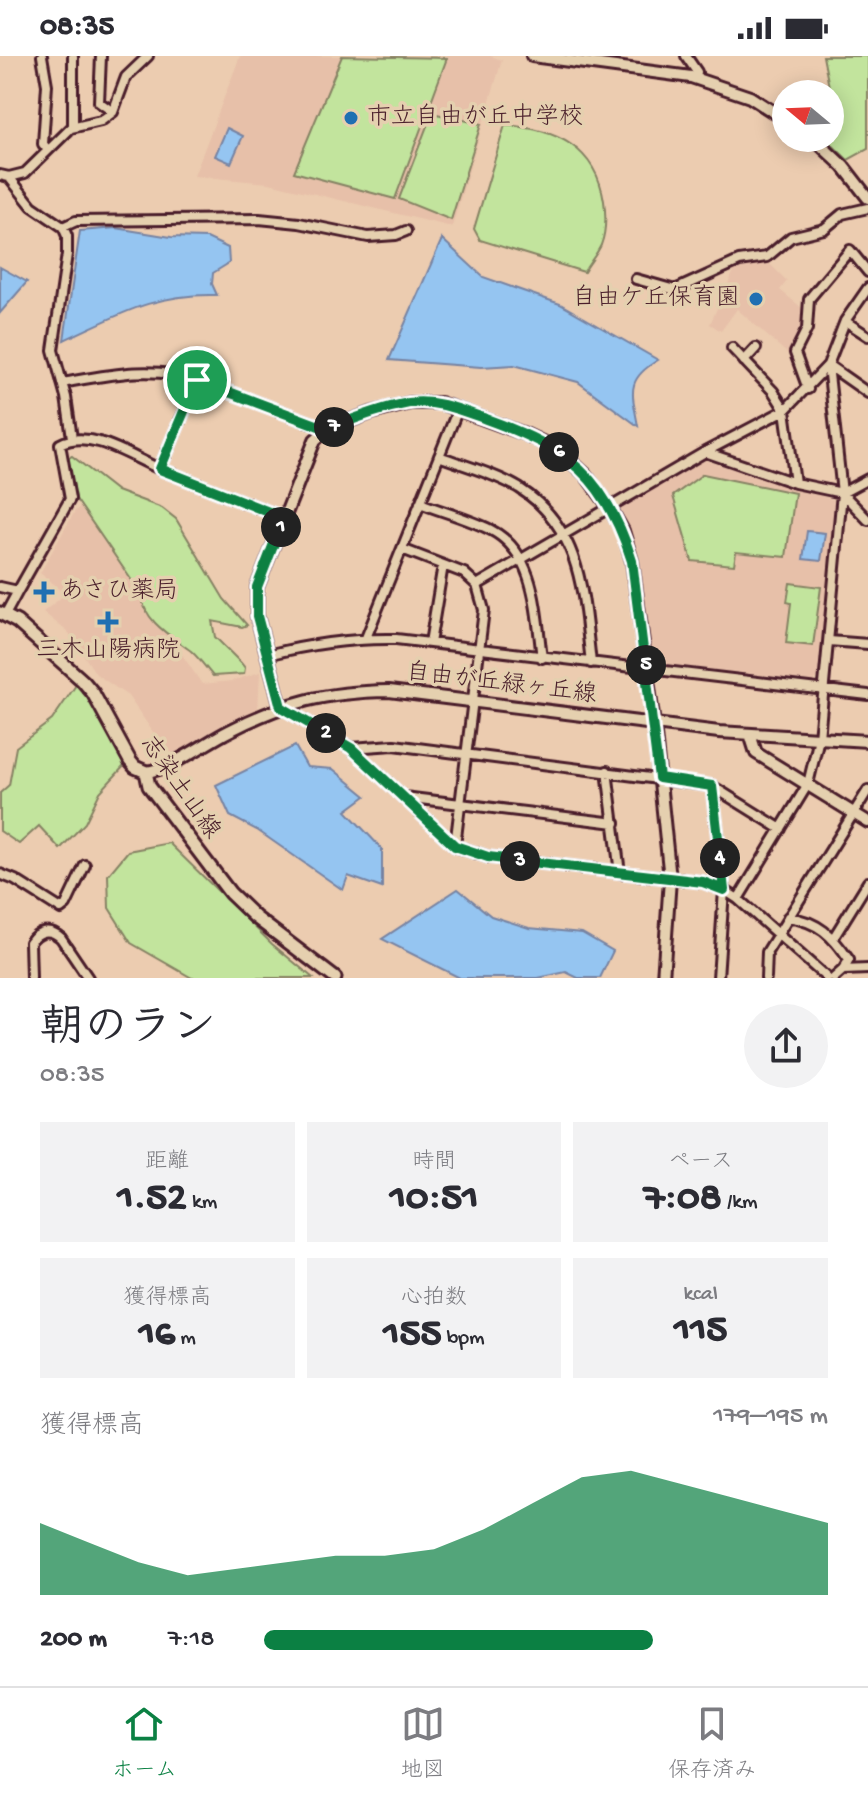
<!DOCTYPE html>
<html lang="ja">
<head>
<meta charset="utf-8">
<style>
  body { margin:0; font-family:"Gochi Hand","Klee One",sans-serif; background:#f2f2f3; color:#2b2b33; height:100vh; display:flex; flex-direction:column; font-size:30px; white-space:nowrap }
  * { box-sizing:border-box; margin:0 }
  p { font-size:26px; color:#7c7c81 }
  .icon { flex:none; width:44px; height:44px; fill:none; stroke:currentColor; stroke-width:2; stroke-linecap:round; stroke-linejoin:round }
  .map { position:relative; height:922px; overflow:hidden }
  .sheet { display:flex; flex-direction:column; background:#fff; flex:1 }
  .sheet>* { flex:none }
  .needle { width:52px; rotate:289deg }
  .tools { position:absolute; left:772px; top:24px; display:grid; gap:16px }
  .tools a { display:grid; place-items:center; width:72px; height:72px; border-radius:50%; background:#fff; box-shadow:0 4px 20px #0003; font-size:40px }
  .pin { position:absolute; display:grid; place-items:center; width:68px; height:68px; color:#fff; margin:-34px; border:4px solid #fff; border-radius:50%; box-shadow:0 2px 8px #0007 }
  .km { position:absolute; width:40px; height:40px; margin:-20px; border-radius:50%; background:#222; color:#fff; font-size:22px; line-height:40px; text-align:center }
  .round { display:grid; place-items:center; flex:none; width:84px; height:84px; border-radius:42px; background:#f2f2f3 }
  .headline { display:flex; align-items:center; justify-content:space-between; height:136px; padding:0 40px }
  h1 { font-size:44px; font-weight:800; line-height:60px }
  .stats { display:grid; grid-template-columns:repeat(3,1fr); gap:12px; height:136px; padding:8px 40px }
  .stats div { display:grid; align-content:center; border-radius:0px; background:#f2f2f3; text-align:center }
  .stats b { font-size:40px; font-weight:800 }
  .stats small { font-size:22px; font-weight:400 }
  .stats p { font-size:22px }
  .chart { height:224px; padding:16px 40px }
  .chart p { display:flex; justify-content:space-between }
  .chart svg { width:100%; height:144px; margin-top:8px; fill:#0b8043; opacity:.7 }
  ul { padding:0 40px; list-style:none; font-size:26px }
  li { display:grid; grid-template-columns:128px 96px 1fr; align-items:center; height:60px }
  li i { height:20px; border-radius:10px; background:#0b8043 }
  .status { display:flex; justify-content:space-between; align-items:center; height:56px; padding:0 40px; background:#fff; direction:ltr }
  .status svg { height:22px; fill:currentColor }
  .tabs { display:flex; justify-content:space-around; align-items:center; height:112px; border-top:2px solid #e1e1e2; background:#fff; font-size:22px; color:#7c7c81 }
  .tabs a { display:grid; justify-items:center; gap:4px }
  .tabs .current { color:#0b8043 }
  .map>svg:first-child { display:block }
  .built { fill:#e7c0a9 }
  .green { fill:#c2e49d; stroke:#868264; stroke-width:2 }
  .water { fill:#95c5f1; stroke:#7783a2; stroke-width:2 }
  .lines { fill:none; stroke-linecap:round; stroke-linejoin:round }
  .minor-casing { stroke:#4a1f2b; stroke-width:14 }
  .tertiary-casing { stroke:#4a1f2b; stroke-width:16 }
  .secondary-casing { stroke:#4a1f2b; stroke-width:17 }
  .minor { stroke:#e5d0af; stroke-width:8 }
  .tertiary { stroke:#e5d0af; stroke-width:10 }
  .secondary { stroke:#e5d0af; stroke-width:11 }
  .route-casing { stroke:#fff; stroke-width:16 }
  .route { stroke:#0b8043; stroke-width:10 }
  .poi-dot { fill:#1f6fb2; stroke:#e5d0af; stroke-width:3 }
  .labels { text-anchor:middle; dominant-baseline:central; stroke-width:7; stroke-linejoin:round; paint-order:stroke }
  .poi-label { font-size:24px; fill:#4a1f2b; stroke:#e5d0af; text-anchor:start }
  .street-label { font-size:24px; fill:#4a1f2b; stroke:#e5d0af }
</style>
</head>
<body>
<div class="status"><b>08:35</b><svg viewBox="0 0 49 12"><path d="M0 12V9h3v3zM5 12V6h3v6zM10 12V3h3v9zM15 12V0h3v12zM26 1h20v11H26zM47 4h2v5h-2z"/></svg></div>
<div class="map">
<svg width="868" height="922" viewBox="0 0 868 922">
  <rect width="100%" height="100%" fill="#ecccb0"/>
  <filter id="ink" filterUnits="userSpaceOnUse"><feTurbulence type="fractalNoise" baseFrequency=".0125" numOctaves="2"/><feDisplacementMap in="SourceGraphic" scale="16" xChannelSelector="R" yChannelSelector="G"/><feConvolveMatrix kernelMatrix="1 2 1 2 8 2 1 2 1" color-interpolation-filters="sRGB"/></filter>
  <g filter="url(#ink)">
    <path class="built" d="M240,0H490L502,4L452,171L269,127L194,120Z
      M767,205L787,225L780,234L802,252V273L789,299L737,253L721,275L710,268L738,206Z
      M704,404L835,444L819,620L812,627L656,608L648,605L639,511L619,452Z
      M81,450L202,628L232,625L260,616L258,654L169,699L128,640L96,618L69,577L43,556L63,540L60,534L40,517L75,455Z"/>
    <path class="green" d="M342,0L447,2L395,143L294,116Z
      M823,0H868V93L848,104L825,82H830L832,46Z
      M432,57L481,68L451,164L399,143Z
      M505,69C556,73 596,91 604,145C606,159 606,176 601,189C597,198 589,207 584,216L480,184L474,173Z
      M72,400L117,435L162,452L176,463L224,543L247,569L242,571L212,565L215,581L241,607L245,612L244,618L213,620C206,612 199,602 191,595C171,580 144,566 141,538L76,443L68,402Z
      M703,418L795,437L786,501L736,496L734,509L692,505L673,440Z
      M790,527L821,531L813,590L786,587L791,547L787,546Z
      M76,629L94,649L125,709L100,736L85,767L60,793L39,770L19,788L0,775V737L9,729L16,691L52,664Z
      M169,787L272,888L313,922H192L131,887L109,852L108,819L128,795Z"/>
    <path class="water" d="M227,72L243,80L231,107L215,100Z
      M116,172L171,181L207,182L228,192L229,207L213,217L212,228L217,239C154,237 119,259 64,284L80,175Z
      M442,183L483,221L560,248L658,304C625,324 632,336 638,370L578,326L514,309L481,311L389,304Z
      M0,211L27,226L0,257Z
      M807,475L825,477L821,505L803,503Z
      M295,690L307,711L333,713L366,740L346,755L382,793V832L348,820L343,834L257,774L230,760L216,729Z
      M458,833L491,860L529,872L582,877L613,895L600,922H578L566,916L538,922H460L382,883Z"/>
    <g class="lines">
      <defs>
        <path id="minor" d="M42,0L47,29L43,88L48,94
          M73,0V71
          M101,0L99,46L113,56
          M686,0L697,16L695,22
          M0,119L9,121L25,117L71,72L101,65L113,56L126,21L148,0
          M9,121L32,150L63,171L67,180V198L53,294L66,341L72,382
          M63,171L76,165L259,163L299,167L368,181L396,179L406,175
          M636,223L675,234L739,205L767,201L791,181L824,173L842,158L868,152
          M845,265L868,280
          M732,292L773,335L785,354L795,427
          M744,305L756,292
          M828,309L868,337
          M62,327C108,319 152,309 197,324
          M808,333L795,297L807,273L809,243L850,194L868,216
          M705,396L795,427L842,437L868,464
          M439,400C465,410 496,418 519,432C583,473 583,540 591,607
          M842,437L868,423
          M420,447C443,456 469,463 491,474C536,497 536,557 542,602
          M284,462L160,413L197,324L327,373
          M402,493L464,517L477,529L484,554L455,790
          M477,529L705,396L785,354L828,309L845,265L868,232
          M0,531L18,535L70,443L60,388C91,372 131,401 160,413
          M5,559L18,535
          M366,582L458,353
          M829,585L868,588
          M430,587L443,509
          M267,599C310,588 351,582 396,583L868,639
          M281,651L351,692L455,790L488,801L703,826L724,834L738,843L808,728L819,682L842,437L828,309
          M351,692L394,689L712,730L781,773
          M607,715L620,817
          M712,730L724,834L718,922
          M404,741L615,767
          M0,818L15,824L61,853L66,849L85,809
          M738,843L827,922
          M788,861C819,866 832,879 849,904L843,914
          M834,881L868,826
          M31,922L30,886C38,875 49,871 61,882L88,922
          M766,922L767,896L868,734
          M834,922L843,914L868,913"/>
        <path id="tertiary" d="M532,0L691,21L750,41L786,64
          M813,82L844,111L868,142
          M281,651L257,560V531L315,384L327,373L371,357L410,347H440L525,378L557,393L585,418L610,452L623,475L632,505L654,668L670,823L663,922
          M750,678L756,697L868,766
          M146,716C171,713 205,687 229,675C285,646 326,636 389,635L719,676L868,685"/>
        <path id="secondary" d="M0,557L17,566L83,625L93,637L130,705L135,711L146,716L149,730L230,837L255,861L335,922"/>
      </defs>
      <use href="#minor" class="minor-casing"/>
      <use href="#tertiary" class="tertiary-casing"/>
      <use href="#secondary" class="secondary-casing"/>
      <use href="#minor" class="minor"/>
      <use href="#tertiary" class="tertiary"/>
      <use href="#secondary" class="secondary"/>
    </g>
  </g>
  <g class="lines" filter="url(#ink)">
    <defs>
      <path id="route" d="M197,324L327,373C354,363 381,352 409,347C436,343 461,354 486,363C567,392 606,421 632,505L659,722L712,730L724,834L703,826L488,801L455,790L351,692L281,651L257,560V531L284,462L160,413Z"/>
    </defs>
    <use href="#route" class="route-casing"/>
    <use href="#route" class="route"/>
  </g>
  <g class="poi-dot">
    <circle cx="351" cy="62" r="8"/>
    <circle cx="756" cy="243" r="8"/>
    <path d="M40 524h8v8h8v8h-8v8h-8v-8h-8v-8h8z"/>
    <path d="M104 554h8v8h8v8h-8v8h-8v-8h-8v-8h8z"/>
  </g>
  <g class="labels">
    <g class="poi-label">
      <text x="367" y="62">市立自由が丘中学校</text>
      <text x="740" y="243" text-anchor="end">自由ケ丘保育園</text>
      <text x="60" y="536">あさひ薬局</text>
      <text x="108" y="595" text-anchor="middle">三木山陽病院</text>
    </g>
    <g class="street-label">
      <text transform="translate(501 629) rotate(7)">自由が丘緑ヶ丘線</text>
      <text transform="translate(179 732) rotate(55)">志染土山線</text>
    </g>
  </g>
</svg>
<div class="tools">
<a><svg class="needle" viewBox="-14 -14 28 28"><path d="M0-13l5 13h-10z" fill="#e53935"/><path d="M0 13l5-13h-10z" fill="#7c7c81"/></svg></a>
</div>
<div class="pin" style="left:197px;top:324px;background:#1e9e55"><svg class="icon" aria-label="arrive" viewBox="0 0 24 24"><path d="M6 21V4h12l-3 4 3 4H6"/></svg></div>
<b class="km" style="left:281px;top:471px">1</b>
<b class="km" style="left:326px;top:677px">2</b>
<b class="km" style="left:520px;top:805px">3</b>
<b class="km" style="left:720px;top:802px">4</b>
<b class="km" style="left:646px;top:609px">5</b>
<b class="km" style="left:559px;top:396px">6</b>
<b class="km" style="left:334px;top:371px">7</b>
</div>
<section class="sheet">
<div class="headline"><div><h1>朝のラン</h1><p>08:35</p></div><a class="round"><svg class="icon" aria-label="share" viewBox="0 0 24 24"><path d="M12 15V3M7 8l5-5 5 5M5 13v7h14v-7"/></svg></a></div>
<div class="stats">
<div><p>距離</p><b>1.52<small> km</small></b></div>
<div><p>時間</p><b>10:51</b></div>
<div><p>ペース</p><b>7:08<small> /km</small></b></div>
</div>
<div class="stats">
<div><p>獲得標高</p><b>16<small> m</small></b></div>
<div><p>心拍数</p><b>155<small> bpm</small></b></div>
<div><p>kcal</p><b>115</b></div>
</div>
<div class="chart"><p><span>獲得標高</span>179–195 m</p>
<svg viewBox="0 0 160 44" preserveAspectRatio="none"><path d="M0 44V22L10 28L20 34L30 38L40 36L50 34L60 32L70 32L80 30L90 24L100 16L110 8L120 6L130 10L140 14L150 18L160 22V44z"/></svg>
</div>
<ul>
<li><b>200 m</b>7:18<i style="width:69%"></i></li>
</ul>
</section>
<nav class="tabs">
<a class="current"><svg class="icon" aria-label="home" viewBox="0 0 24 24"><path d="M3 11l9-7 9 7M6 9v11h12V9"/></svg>ホーム</a>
<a><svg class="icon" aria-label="map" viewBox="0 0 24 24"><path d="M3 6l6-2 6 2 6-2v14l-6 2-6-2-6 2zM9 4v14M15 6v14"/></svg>地図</a>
<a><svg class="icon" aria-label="saved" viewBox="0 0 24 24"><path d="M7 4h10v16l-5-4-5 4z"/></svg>保存済み</a>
</nav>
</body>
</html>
